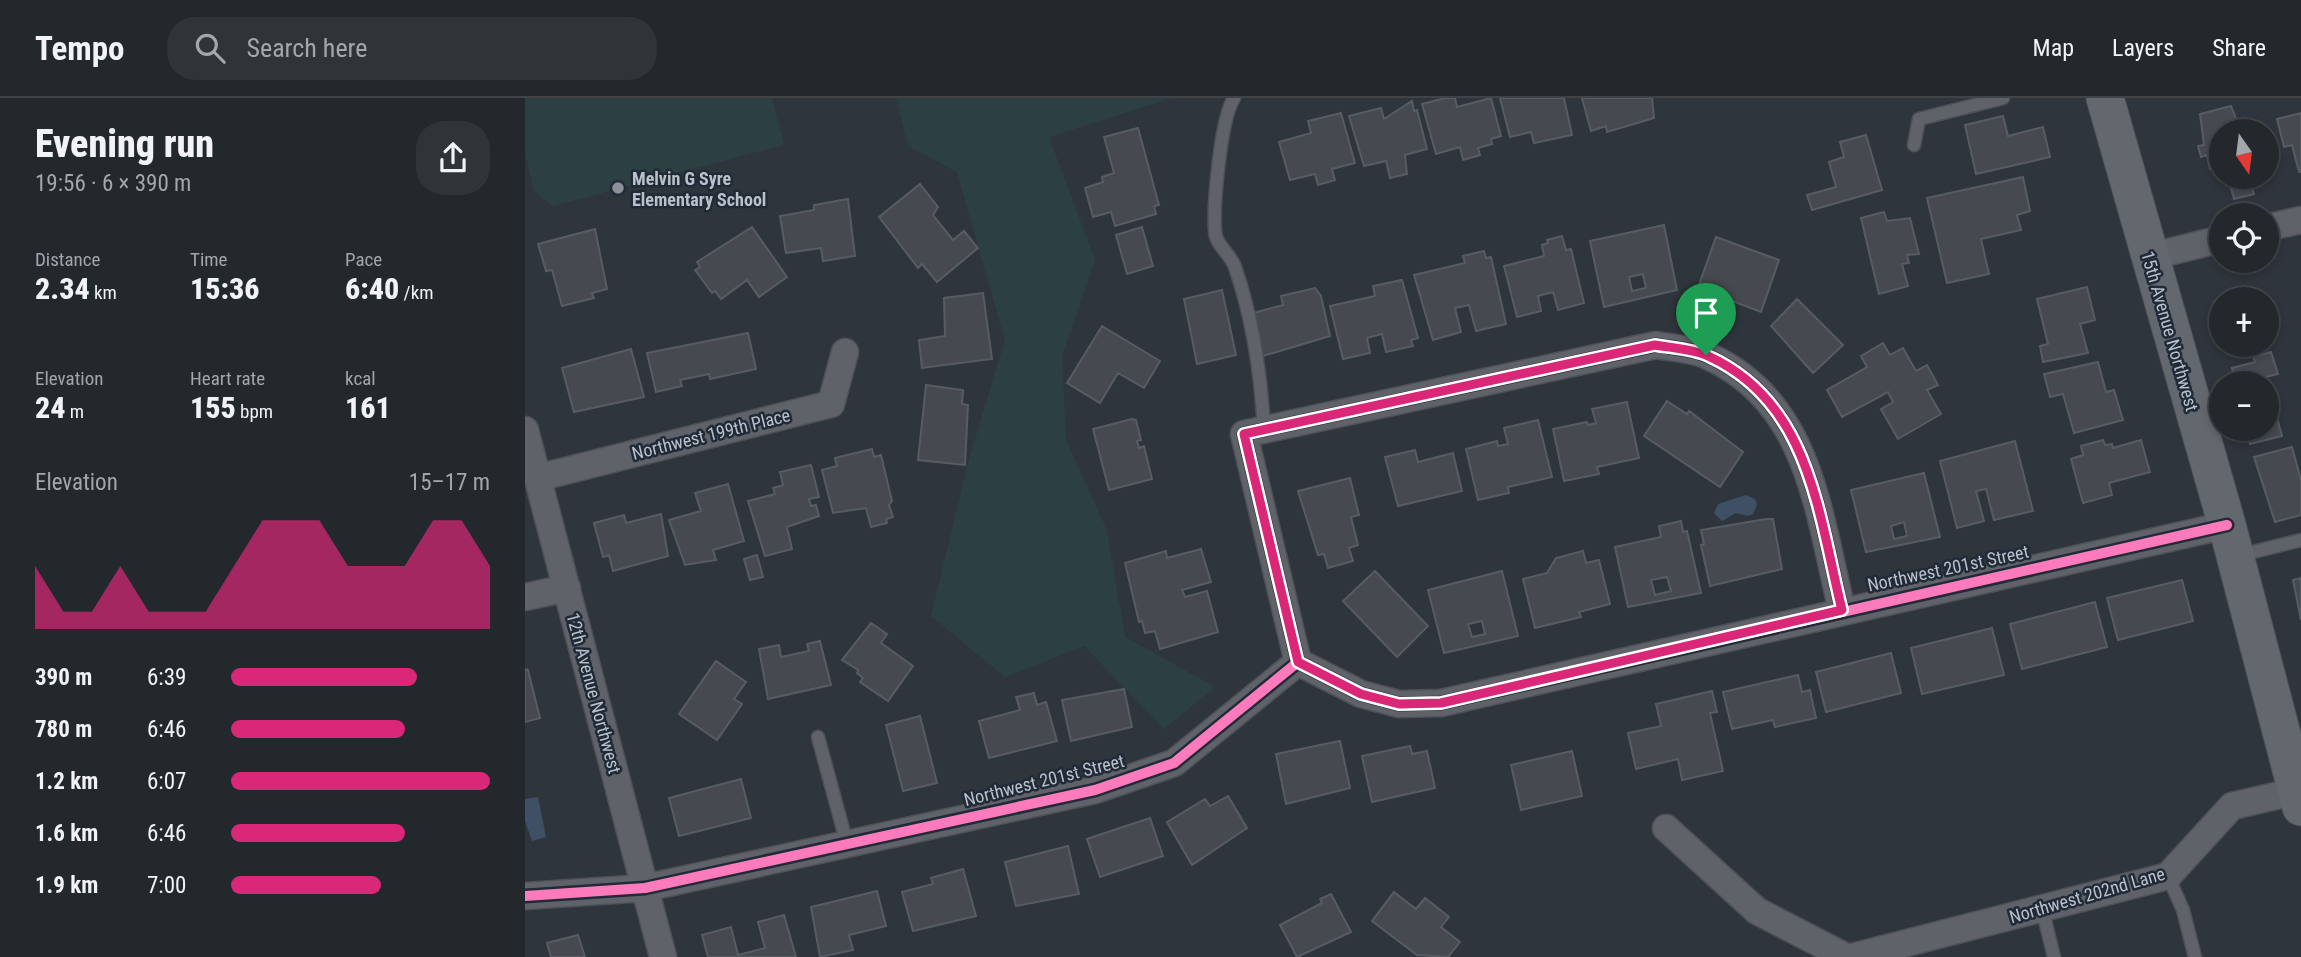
<!DOCTYPE html>
<html lang="en">
<head>
<meta charset="utf-8">
<style>
  body { margin:0; font-family:"Roboto Condensed",sans-serif; background:#2f3439; color:#f1f3f6; height:100vh; display:flex; flex-direction:column; font-size:26px; white-space:nowrap }
  * { box-sizing:border-box; margin:0 }
  p { font-size:23px; color:#a3a6aa }
  .icon { flex:none; width:38px; height:38px; fill:none; stroke:currentColor; stroke-width:2; stroke-linecap:round; stroke-linejoin:round }
  .map { position:relative; flex:1; overflow:hidden }
  .panel { display:flex; flex-direction:column; background:#23282d; width:525px }
  .panel>* { flex:none }
  .needle { width:46px; rotate:166deg }
  .controls { position:absolute; left:1684px; top:21px; display:grid; gap:14px }
  .controls a { display:grid; place-items:center; width:70px; height:70px; border-radius:50%; background:#23282d; box-shadow:0 4px 10px #0003,0 0 0 2px #404449; font-size:35px }
  .pin { position:absolute; display:grid; place-items:center; width:60px; height:60px; color:#fff; margin:-72px -30px; border-radius:50% 50% 50% 0; rotate:-45deg; box-shadow:0 0 7px #0007 }
  .pin .icon { rotate:45deg }
  .round { display:grid; place-items:center; flex:none; width:74px; height:74px; border-radius:28px; background:#2f3439 }
  .overview { display:flex; align-items:center; justify-content:space-between; height:119px; padding:0 35px }
  h1 { font-size:38px; font-weight:800; line-height:52px }
  .stats { display:grid; grid-template-columns:repeat(3,1fr); gap:10px; height:119px; padding:7px 35px }
  .stats div { display:grid; align-content:center }
  .stats b { font-size:30px; font-weight:800 }
  .stats small { font-size:19px; font-weight:400 }
  .stats p { font-size:19px }
  .chart { height:196px; padding:14px 35px }
  .chart p { display:flex; justify-content:space-between }
  .chart svg { width:100%; height:126px; margin-top:7px; fill:#db2777; opacity:.7 }
  ul { padding:0 35px; list-style:none; font-size:23px }
  li { display:grid; grid-template-columns:112px 84px 1fr; align-items:center; height:52px }
  li i { height:18px; border-radius:9px; background:#db2777 }
  header { display:flex; align-items:center; gap:42px; box-sizing:border-box; height:98px; padding:0 35px; background:#23282d; border-bottom:2px solid #404449 }
  header strong { font-size:33px }
  nav { display:flex; gap:38px; margin-inline-start:auto; font-size:24px }
  .search { width:490px; height:63px; background:#2f3439; display:flex; align-items:center; gap:18px; box-sizing:border-box; padding:0 24px; border-radius:28px; color:#a3a6aa; font-size:26px }
  main { display:flex; flex:1; min-height:0 }
  .map>svg:first-child { display:block }
  .green { fill:#2c4043 }
  .water { fill:#3e4f66 }
  .building { fill:#464a50; stroke:#575c63; stroke-width:2; fill-rule:evenodd }
  .lines { fill:none; stroke-linecap:round; stroke-linejoin:round }
  .lane-casing { stroke:#4d5157; stroke-width:15 }
  .street-casing { stroke:#4d5157; stroke-width:29 }
  .secondary-casing { stroke:#4d5157; stroke-width:39 }
  .lane { stroke:#5f6369; stroke-width:12 }
  .street { stroke:#5f6369; stroke-width:26 }
  .secondary { stroke:#63676e; stroke-width:37 }
  .cycleway-casing { stroke:#212b37; stroke-width:15 }
  .cycleway { stroke:#fd7abc; stroke-width:10 }
  .route-casing { stroke:#fff; stroke-width:14 }
  .route { stroke:#db2777; stroke-width:9 }
  .poi-dot { fill:#899099; stroke:#212b37; stroke-width:2.5 }
  .labels { text-anchor:middle; dominant-baseline:central; stroke-width:5; stroke-linejoin:round; paint-order:stroke }
  .poi-label { font-size:18px; font-weight:bold; fill:#bac1cb; stroke:#212b37; text-anchor:start }
  .street-label { font-size:18px; fill:#bac1cb; stroke:#212b37 }
</style>
</head>
<body>
<header>
<strong>Tempo</strong>
<div class="search"><svg class="icon" aria-label="search" viewBox="0 0 24 24"><circle cx="10" cy="10" r="6"/><path d="M15 15l6 6"/></svg>Search here</div>
<nav><a>Map</a><a>Layers</a><a>Share</a></nav>
</header>
<main>
<section class="panel">
<div class="overview"><div><h1>Evening run</h1><p>19:56 · 6 × 390 m</p></div><a class="round"><svg class="icon" aria-label="share" viewBox="0 0 24 24"><path d="M12 15V3M7 8l5-5 5 5M5 13v7h14v-7"/></svg></a></div>
<div class="stats">
<div><p>Distance</p><b>2.34<small> km</small></b></div>
<div><p>Time</p><b>15:36</b></div>
<div><p>Pace</p><b>6:40<small> /km</small></b></div>
</div>
<div class="stats">
<div><p>Elevation</p><b>24<small> m</small></b></div>
<div><p>Heart rate</p><b>155<small> bpm</small></b></div>
<div><p>kcal</p><b>161</b></div>
</div>
<div class="chart"><p><span>Elevation</span>15–17 m</p>
<svg viewBox="0 0 160 44" preserveAspectRatio="none"><path d="M0 44V22L10 38L20 38L30 22L40 38L50 38L60 38L70 22L80 6L90 6L100 6L110 22L120 22L130 22L140 6L150 6L160 22V44z"/></svg>
</div>
<ul>
<li><b>390 m</b>6:39<i style="width:72%"></i></li>
<li><b>780 m</b>6:46<i style="width:67%"></i></li>
<li><b>1.2 km</b>6:07<i style="width:100%"></i></li>
<li><b>1.6 km</b>6:46<i style="width:67%"></i></li>
<li><b>1.9 km</b>7:00<i style="width:58%"></i></li>
</ul>
</section>
<div class="map">
<svg width="1776" height="859" viewBox="0 0 1776 859">
  <rect width="100%" height="100%" fill="#2f353c"/>
  <path class="green" d="M0,0H247L259,47L28,108L9,93L0,55Z
    M371,0H647L524,39L570,162L537,258L541,342L582,432L600,539L690,589L639,631L559,548L480,579L406,518L444,361L480,242L432,74L383,48Z"/>
  <path class="water" d="M1221,397L1230,401L1232,407L1228,416L1223,418L1211,415L1197,423L1189,415L1193,406Z
    M13,699L21,739L7,743L0,723V701Z"/>
  <path class="building" d="M920,0H930L932,9L966,0L976,38L966,41L967,46L953,50L955,57L938,62L935,49L911,56L897,6Z
    M975,0H1039L1047,37L1009,45L1006,34L985,39Z
    M1057,0H1127L1129,20L1082,34L1081,28L1066,33Z
    M887,3L889,13L892,12L902,51L880,57L882,76L865,80L861,63L839,68L824,18L856,10L859,21Z
    M1706,8L1716,33H1696V68L1685,71L1682,57L1676,59L1673,48L1679,47L1675,16Z
    M816,15L830,65L807,71L810,82L793,87L790,76L765,82L754,44L786,35L783,23Z
    M1776,15V74H1774L1767,47L1759,49L1752,21Z
    M1478,18L1483,38L1518,29L1525,59L1451,76L1440,27Z
    M613,30L634,107L629,108L631,116L590,128L586,114L568,119L560,90L578,84L577,79L589,75L579,39Z
    M1341,37L1357,92L1287,112L1282,97L1311,89L1304,64L1319,59L1315,44Z
    M1498,79L1505,113L1492,117L1496,132L1456,141L1464,176L1422,185L1402,100Z
    M1703,79H1724L1729,96L1709,101Z
    M395,86L413,109L408,117L428,142L439,133L453,150L412,184L397,166L393,170L354,119Z
    M323,101L330,158L298,163L296,150L261,155L255,118L289,112V107Z
    M1359,114L1362,123L1385,120L1394,156L1382,157L1384,165L1377,166L1383,188L1354,196L1336,120Z
    M1139,127L1152,192L1079,209L1065,143ZM1118,176L1121,190L1107,193L1104,179Z
    M227,129L262,179L234,199L222,182L196,201L190,193L187,195L170,172L175,169L172,164Z
    M617,129L628,168L602,176L591,137Z
    M70,131L82,191L67,195L69,200L37,208L27,172L21,173L13,146Z
    M1037,138L1041,152L1046,151L1059,205L1033,212L1028,194L1013,198L1016,213L992,219L979,168L1019,158L1017,147L1023,145L1022,142Z
    M1191,139L1254,162L1236,214L1202,201L1199,209L1170,198Z
    M959,153L961,160L966,159L981,226L951,233L944,207L930,210L936,234L908,242L889,177L940,165L938,158Z
    M877,182L893,240L886,242L888,248L861,254L857,236L842,240L845,255L818,261L805,208L850,198L848,188Z
    M1562,189L1570,222L1555,226L1563,255L1518,264L1515,248L1523,246L1512,201Z
    M790,190L796,198L805,238L738,258L728,215L758,207L756,198Z
    M697,192L711,257L672,266L659,201Z
    M458,195L467,261L397,270L394,242L420,238L419,200Z
    M1272,201L1318,247L1288,275L1246,228Z
    M577,228L635,263L619,290L593,275L575,305L542,285Z
    M223,235L231,271L185,281L184,276L155,282L157,288L131,294L122,255Z
    M1358,245L1365,257L1378,250L1391,273L1402,267L1413,287L1402,292L1416,316L1373,341L1356,311L1368,304L1363,294L1317,319L1302,292L1342,269L1336,258Z
    M106,251L119,299L49,314L37,270Z
    M1746,254L1753,276L1736,280L1738,285H1708L1710,282L1707,270L1730,264L1728,259Z
    M1573,264L1581,294L1589,292L1598,322L1549,335L1538,296L1525,299L1519,276Z
    M401,287L438,292L437,306L443,307L440,367L393,362Z
    M1142,303L1162,316L1164,313L1218,354L1195,389L1119,338Z
    M1102,304L1114,360L1072,369L1074,376L1039,383L1028,331L1062,324L1063,327L1071,325L1067,311Z
    M1749,309L1757,338L1725,346L1721,331H1741V311Z
    M607,321L611,322L616,342L612,343L614,350L619,348L627,381L584,392L568,331Z
    M1013,322L1027,379L983,389L984,395L953,402L941,351L972,343L973,348L983,346L979,330Z
    M1578,342L1580,347L1587,346L1588,350L1616,342L1625,374L1584,385L1587,397L1558,405L1546,361L1558,357L1556,348Z
    M1490,343L1508,413L1469,422L1461,391L1451,393L1459,423L1432,430L1415,363Z
    M1767,349L1776,382V417L1750,424L1729,359Z
    M347,351L349,359L356,357L367,403L364,407L368,419L361,421L362,425L346,429L341,410L308,415L297,372L312,368L310,360Z
    M890,352L893,364L928,355L937,393L873,408L860,359Z
    M286,367L294,399L284,401L286,408L291,407L294,418L262,429L267,451L240,458L223,403L250,396L248,390L258,387L255,374Z
    M1399,375L1415,439L1341,454L1326,392ZM1379,424L1382,438L1369,441L1366,428Z
    M825,380L834,417L826,419L833,447L824,450L828,463L803,470L799,456L793,457L773,393Z
    M203,386L219,443L188,452L191,462L160,467L144,422L176,413L170,395Z
    M136,416L143,458L88,473L84,457L78,459L69,425L99,417L101,425Z
    M1241,421H1248L1257,471L1185,488L1176,447L1179,446L1176,432Z
    M1156,423L1158,434L1162,433L1176,495L1103,509L1090,449L1136,439L1134,428ZM1142,479L1146,493L1130,497L1126,482Z
    M676,451L686,484L657,492L660,499L682,493L693,534L635,551L630,533L620,535L617,523L614,524L600,465L641,453L642,460Z
    M1058,453L1061,465L1074,462L1085,506L1054,514L1056,519L1010,530L998,481L1022,475L1031,460Z
    M232,457L238,479L225,482L219,461Z
    M850,473L903,528L872,559L818,503Z
    M977,473L993,538L919,555L903,492ZM957,523L960,536L947,539L943,526Z
    M1776,480V522L1768,482Z
    M1657,482L1668,523L1593,542L1582,500Z
    M1570,504L1582,549L1497,571L1485,526Z
    M346,525L362,536L356,545L388,568L363,603L335,584L338,580L332,575L333,572L317,562Z
    M1467,530L1479,577L1397,596L1386,550Z
    M295,543L306,587L243,601L234,551L254,547L256,559L284,553L282,546Z
    M1366,555L1376,595L1301,614L1291,574Z
    M191,563L221,584L209,601L217,606L192,642L154,616Z
    M0,571L3,572L15,620L0,624Z
    M1273,577L1277,594L1285,592L1291,620L1250,629L1248,622L1207,631L1198,594Z
    M599,591L607,629L546,643L537,602Z
    M1187,593L1192,614L1185,615L1198,673L1157,682L1153,661L1111,671L1103,635L1136,628L1131,606Z
    M509,595L512,607L521,604L532,643L464,660L454,623L495,612L491,599Z
    M395,618L412,685L378,693L361,627Z
    M815,643L825,690L761,706L751,656Z
    M885,648L887,656L902,653L910,690L847,704L837,658Z
    M1047,653L1057,698L996,712L986,667Z
    M216,681L226,720L154,738L144,700Z
    M703,698L722,730L667,767L642,724L680,701L685,708Z
    M625,720L638,758L575,779L562,741Z
    M543,748L554,796L491,808L480,764Z
    M438,771L451,818L388,833L377,794L408,786L406,780Z
    M352,793L361,828L324,837L328,852L295,859L286,809Z
    M869,794L891,811L900,800L924,819L916,829L935,844L923,859L892,857L847,823Z
    M806,796L826,834L772,859L755,827L797,805L795,801Z
    M259,817L271,859H183L177,837L206,829L213,857L240,850L233,824Z
    M53,837L60,859H26L22,845Z"/>
  <g class="lines">
    <defs>
      <path id="lane" d="M709,0C696,20 688,105 690,132C690,147 705,155 710,169C728,221 736,277 739,332
        M1389,47L1394,21L1478,0
        M1712,458L1776,442
        M293,639L322,746
        M1643,778L1658,812L1670,859
        M1517,810L1529,859"/>
      <path id="street" d="M1741,130L1776,122
        M1624,159L1696,141
        M0,332L138,859
        M12,380L306,306L320,254
        M0,499L42,490
        M773,564L719,336L1131,247C1147,250 1168,251 1183,258C1285,304 1293,415 1317,512
        M1141,730L1232,813L1321,859
        M0,798L120,790L570,692L649,665L773,564L836,596L874,606L916,605L1702,427
        M1327,859L1643,778L1707,708L1772,693"/>
      <path id="secondary" d="M1580,0L1702,427L1776,709"/>
    </defs>
    <use href="#lane" class="lane-casing"/>
    <use href="#street" class="street-casing"/>
    <use href="#secondary" class="secondary-casing"/>
    <use href="#lane" class="lane"/>
    <use href="#street" class="street"/>
    <use href="#secondary" class="secondary"/>
    <defs>
      <path id="cycleway" d="M773,564L719,336L1131,247C1147,250 1168,251 1183,258C1285,304 1293,415 1317,512
        M0,798L120,790L570,692L649,665L773,564L836,596L874,606L916,605L1702,427"/>
    </defs>
    <use href="#cycleway" class="cycleway-casing"/>
    <use href="#cycleway" class="cycleway"/>
  </g>
  <g class="lines">
    <defs>
      <path id="route" d="M1130,247C1147,250 1168,251 1183,258C1285,304 1293,415 1317,512L916,605L874,606L836,596L773,564L719,336Z"/>
    </defs>
    <use href="#route" class="route-casing"/>
    <use href="#route" class="route"/>
  </g>
  <circle class="poi-dot" cx="93" cy="90" r="7"/>
  <g class="labels">
    <g class="poi-label">
      <text x="107" y="80">Melvin G Syre<tspan x="107" dy="21">Elementary School</tspan></text>
    </g>
    <g class="street-label">
      <text transform="translate(1645 233) rotate(74)">15th Avenue Northwest</text>
      <text transform="translate(186 336) rotate(-14)">Northwest 199th Place</text>
      <text transform="translate(1423 470) rotate(-12)">Northwest 201st Street</text>
      <text transform="translate(69 595) rotate(75)">12th Avenue Northwest</text>
      <text transform="translate(519 682) rotate(-14)">Northwest 201st Street</text>
      <text transform="translate(1562 797) rotate(-16)">Northwest 202nd Lane</text>
    </g>
  </g>
</svg>
<div class="controls">
<a><svg class="needle" viewBox="-14 -14 28 28"><path d="M0-13l5 13h-10z" fill="#e53935"/><path d="M0 13l5-13h-10z" fill="#a3a6aa"/></svg></a>
<a><svg class="icon" aria-label="locate" viewBox="0 0 24 24"><circle cx="12" cy="12" r="6"/><path d="M12 2v4M12 18v4M2 12h4M18 12h4"/></svg></a>
<a>+</a>
<a>−</a>
</div>
<div class="pin" style="left:1181px;top:257px;background:#1e9e55"><svg class="icon" aria-label="arrive" viewBox="0 0 24 24"><path d="M6 21V4h12l-3 4 3 4H6"/></svg></div>
</div>
</main>
</body>
</html>
